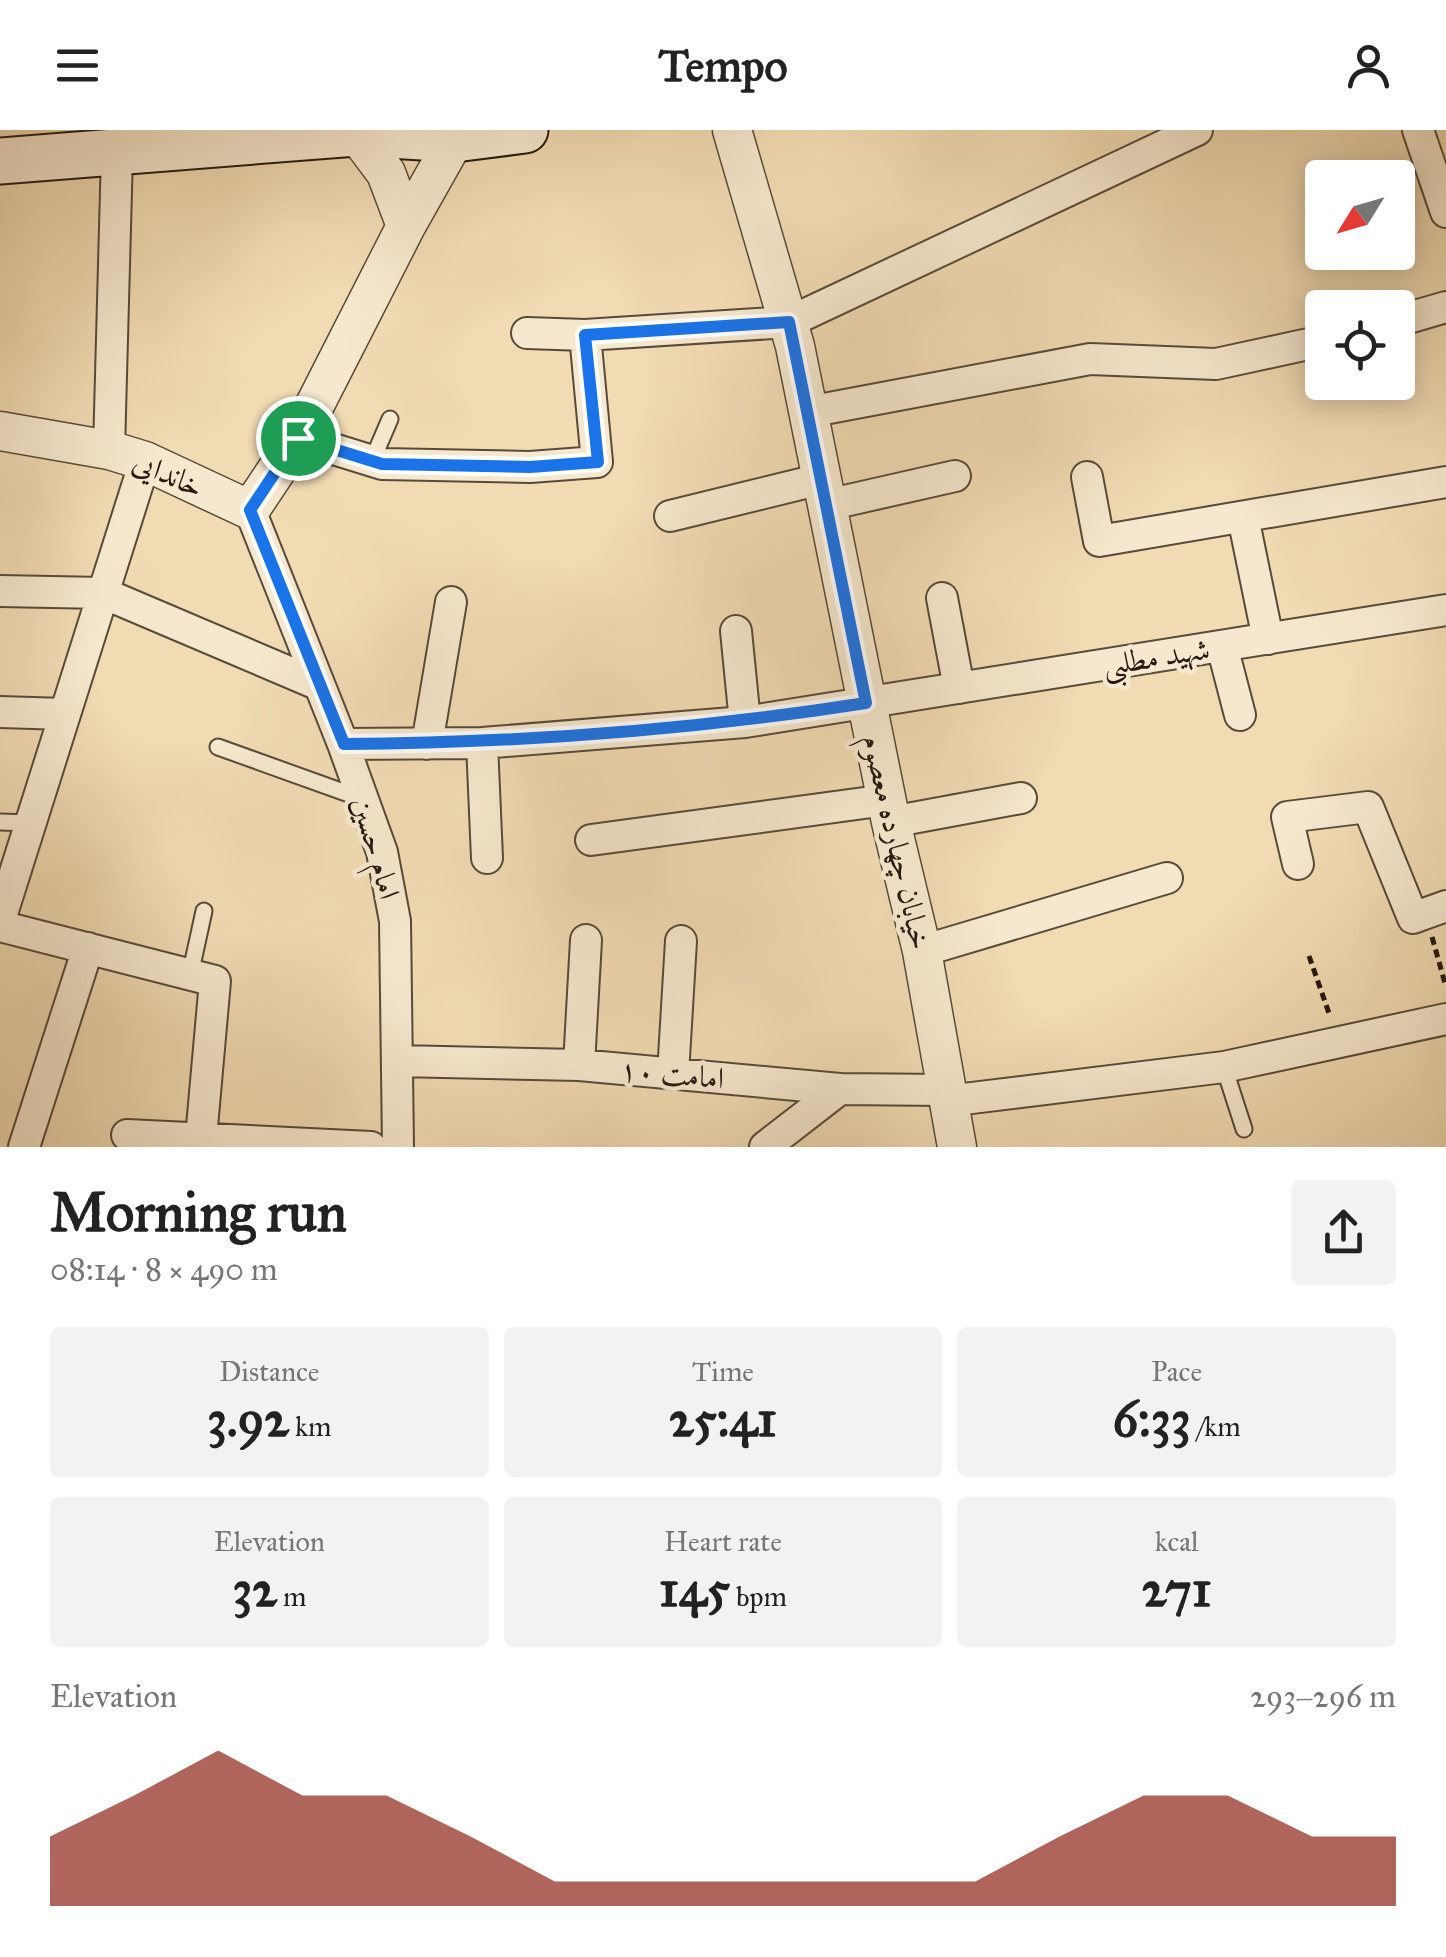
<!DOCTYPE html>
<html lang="en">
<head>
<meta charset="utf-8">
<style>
  body { margin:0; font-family:"IM FELL Great Primer",Amiri,serif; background:#f2f2f2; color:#222; height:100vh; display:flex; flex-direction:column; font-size:38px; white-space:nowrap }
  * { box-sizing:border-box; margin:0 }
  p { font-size:32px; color:#767676 }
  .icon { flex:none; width:55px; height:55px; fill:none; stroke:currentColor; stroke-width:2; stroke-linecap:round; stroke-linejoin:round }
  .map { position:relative; height:1017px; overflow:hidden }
  .panel { display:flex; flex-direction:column; background:#fff; flex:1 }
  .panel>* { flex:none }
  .needle { width:65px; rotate:233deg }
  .controls { position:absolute; left:1305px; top:30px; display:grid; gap:20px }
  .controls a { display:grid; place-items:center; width:110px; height:110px; border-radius:10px; background:#fff; box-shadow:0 5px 25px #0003; font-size:50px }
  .pin { position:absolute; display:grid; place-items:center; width:85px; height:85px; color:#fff; margin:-42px; border:5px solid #fff; border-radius:50%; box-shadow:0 2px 10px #0007 }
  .round { display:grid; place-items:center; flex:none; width:105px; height:105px; border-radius:10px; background:#f2f2f2 }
  .headline { display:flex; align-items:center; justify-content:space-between; height:170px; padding:0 50px }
  h1 { font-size:55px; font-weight:800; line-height:75px }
  .figures { display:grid; grid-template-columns:repeat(3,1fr); gap:15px; height:170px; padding:10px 50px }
  .figures div { display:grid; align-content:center; border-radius:10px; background:#f2f2f2; text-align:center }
  .figures b { font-size:50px; font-weight:800 }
  .figures small { font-size:28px; font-weight:400 }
  .figures p { font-size:28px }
  .chart { height:280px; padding:20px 50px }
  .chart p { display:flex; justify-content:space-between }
  .chart svg { width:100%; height:180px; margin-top:10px; fill:#8f2418; opacity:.7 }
  header { display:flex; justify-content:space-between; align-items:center; height:130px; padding:0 50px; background:#fff; font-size:45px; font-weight:800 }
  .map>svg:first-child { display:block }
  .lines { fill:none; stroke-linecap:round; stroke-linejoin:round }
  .service-casing { stroke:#584a3a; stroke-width:19 }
  .minor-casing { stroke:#584a3a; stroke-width:34 }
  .tertiary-casing { stroke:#584a3a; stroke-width:41 }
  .secondary-casing { stroke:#251911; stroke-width:49 }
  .path { stroke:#251911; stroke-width:5; stroke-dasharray:8 5; stroke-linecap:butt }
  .service { stroke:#f6e8ce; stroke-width:15 }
  .minor { stroke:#f6e8ce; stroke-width:30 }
  .tertiary { stroke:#f6e8ce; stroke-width:38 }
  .secondary { stroke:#f6e8ce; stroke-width:45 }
  .route-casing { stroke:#fff; stroke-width:20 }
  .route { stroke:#1a73e8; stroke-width:12 }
  .labels { text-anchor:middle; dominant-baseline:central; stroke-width:9; stroke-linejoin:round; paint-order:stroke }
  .street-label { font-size:30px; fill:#251911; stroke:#f6e8ce }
</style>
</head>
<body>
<header><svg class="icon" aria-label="menu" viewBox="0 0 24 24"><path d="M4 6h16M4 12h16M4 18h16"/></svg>Tempo<svg class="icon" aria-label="person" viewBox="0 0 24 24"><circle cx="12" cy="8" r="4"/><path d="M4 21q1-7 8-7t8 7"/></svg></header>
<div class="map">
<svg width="1446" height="1017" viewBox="0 0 1446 1017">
  <rect width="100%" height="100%" fill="#f1dbb3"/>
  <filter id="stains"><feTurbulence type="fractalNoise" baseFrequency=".002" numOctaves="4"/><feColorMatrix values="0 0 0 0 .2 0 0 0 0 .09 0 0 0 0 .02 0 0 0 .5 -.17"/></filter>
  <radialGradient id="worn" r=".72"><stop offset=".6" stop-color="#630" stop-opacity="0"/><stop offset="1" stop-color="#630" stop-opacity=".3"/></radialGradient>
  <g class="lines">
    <defs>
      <path id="service" d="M372,331L390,289
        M218,617L360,668
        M0,692L30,693
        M190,845L204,781
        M1224,937L1244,999"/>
      <path id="minor" d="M1418,0L1446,82
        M1398,191L1446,177
        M527,203L585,205L789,192L1197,0
        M808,282L1090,229L1216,234L1322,211
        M298,308L382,334L530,337L597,332L585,205
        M109,320L117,23
        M1087,347L1099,411L1446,352
        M827,375L955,346
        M250,380L343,614L382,722L395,791L398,1017
        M670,386L821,349
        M1243,387L1268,509
        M0,461L103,463L317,554
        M942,468L959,558
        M736,501L745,592
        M1222,516L1240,585
        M0,582L65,584
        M482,613L487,728
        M343,614L482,613L745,592L1446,480
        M427,614L451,472
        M891,692L1021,668
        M591,710L886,670
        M1298,734L1287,687L1368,677L1413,788L1446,776
        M0,790L145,331
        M0,796L215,851L201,1008
        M922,821L1167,748
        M398,931L579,935L840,959L945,960
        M579,935L586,810
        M673,944L681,811
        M947,971L1224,937L1446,889
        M127,1005L371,1017
        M24,1017L88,818
        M765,1017L840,959"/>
      <path id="tertiary" d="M732,0L795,216L891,692L922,821L957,1017
        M356,3L386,43L406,96
        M0,301L109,320L145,331L250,380L298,308L406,96L455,9"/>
      <path id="secondary" d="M0,31L356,3L455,9L525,0"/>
    </defs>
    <use href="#service" class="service-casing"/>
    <use href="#minor" class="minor-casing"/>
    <use href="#tertiary" class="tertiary-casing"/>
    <use href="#secondary" class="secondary-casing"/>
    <path class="path" d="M1432,807L1446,857
      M1309,826L1330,886"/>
    <use href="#service" class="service"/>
    <use href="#minor" class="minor"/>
    <use href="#tertiary" class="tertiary"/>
    <use href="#secondary" class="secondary"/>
  </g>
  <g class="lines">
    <defs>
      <path id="route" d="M789,192L866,573C693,600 519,613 344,614L250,380L298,308L382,334L530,337L598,332L585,205Z"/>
    </defs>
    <use href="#route" class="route-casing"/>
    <use href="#route" class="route"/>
  </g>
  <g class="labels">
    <g class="street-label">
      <text transform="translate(168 344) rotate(23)">خاندایی</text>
      <text transform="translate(1156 527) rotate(-9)">شهید مطلبی</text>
      <text transform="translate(897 712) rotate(77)">خیابان چهارده معصوم</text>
      <text transform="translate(376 718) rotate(74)">امام حسین</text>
      <text transform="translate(672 944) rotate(5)">امامت ۱۰</text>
    </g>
  </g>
  <rect width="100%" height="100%" filter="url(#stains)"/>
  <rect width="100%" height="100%" fill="url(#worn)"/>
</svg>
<div class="controls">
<a><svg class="needle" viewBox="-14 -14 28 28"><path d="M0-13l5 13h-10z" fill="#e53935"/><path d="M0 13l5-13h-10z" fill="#767676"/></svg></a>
<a><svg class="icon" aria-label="locate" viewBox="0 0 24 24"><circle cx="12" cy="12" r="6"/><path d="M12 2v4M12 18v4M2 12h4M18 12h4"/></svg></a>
</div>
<div class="pin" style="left:298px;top:308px;background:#1e9e55"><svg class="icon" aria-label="arrive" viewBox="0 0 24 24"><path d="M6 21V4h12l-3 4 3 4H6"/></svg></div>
</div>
<section class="panel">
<div class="headline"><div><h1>Morning run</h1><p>08:14 · 8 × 490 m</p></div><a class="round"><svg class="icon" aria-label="share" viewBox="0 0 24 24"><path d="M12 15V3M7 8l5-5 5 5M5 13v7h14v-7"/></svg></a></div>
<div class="figures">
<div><p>Distance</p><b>3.92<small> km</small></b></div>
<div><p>Time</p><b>25:41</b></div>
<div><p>Pace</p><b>6:33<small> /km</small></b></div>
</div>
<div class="figures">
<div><p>Elevation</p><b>32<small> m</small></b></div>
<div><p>Heart rate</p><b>145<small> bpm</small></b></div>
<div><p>kcal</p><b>271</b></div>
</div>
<div class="chart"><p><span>Elevation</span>293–296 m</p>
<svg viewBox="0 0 160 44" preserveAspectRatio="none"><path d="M0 44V27L10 17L20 6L30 17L40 17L50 27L60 38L70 38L80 38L90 38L100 38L110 38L120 27L130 17L140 17L150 27L160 27V44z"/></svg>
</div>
</section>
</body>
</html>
